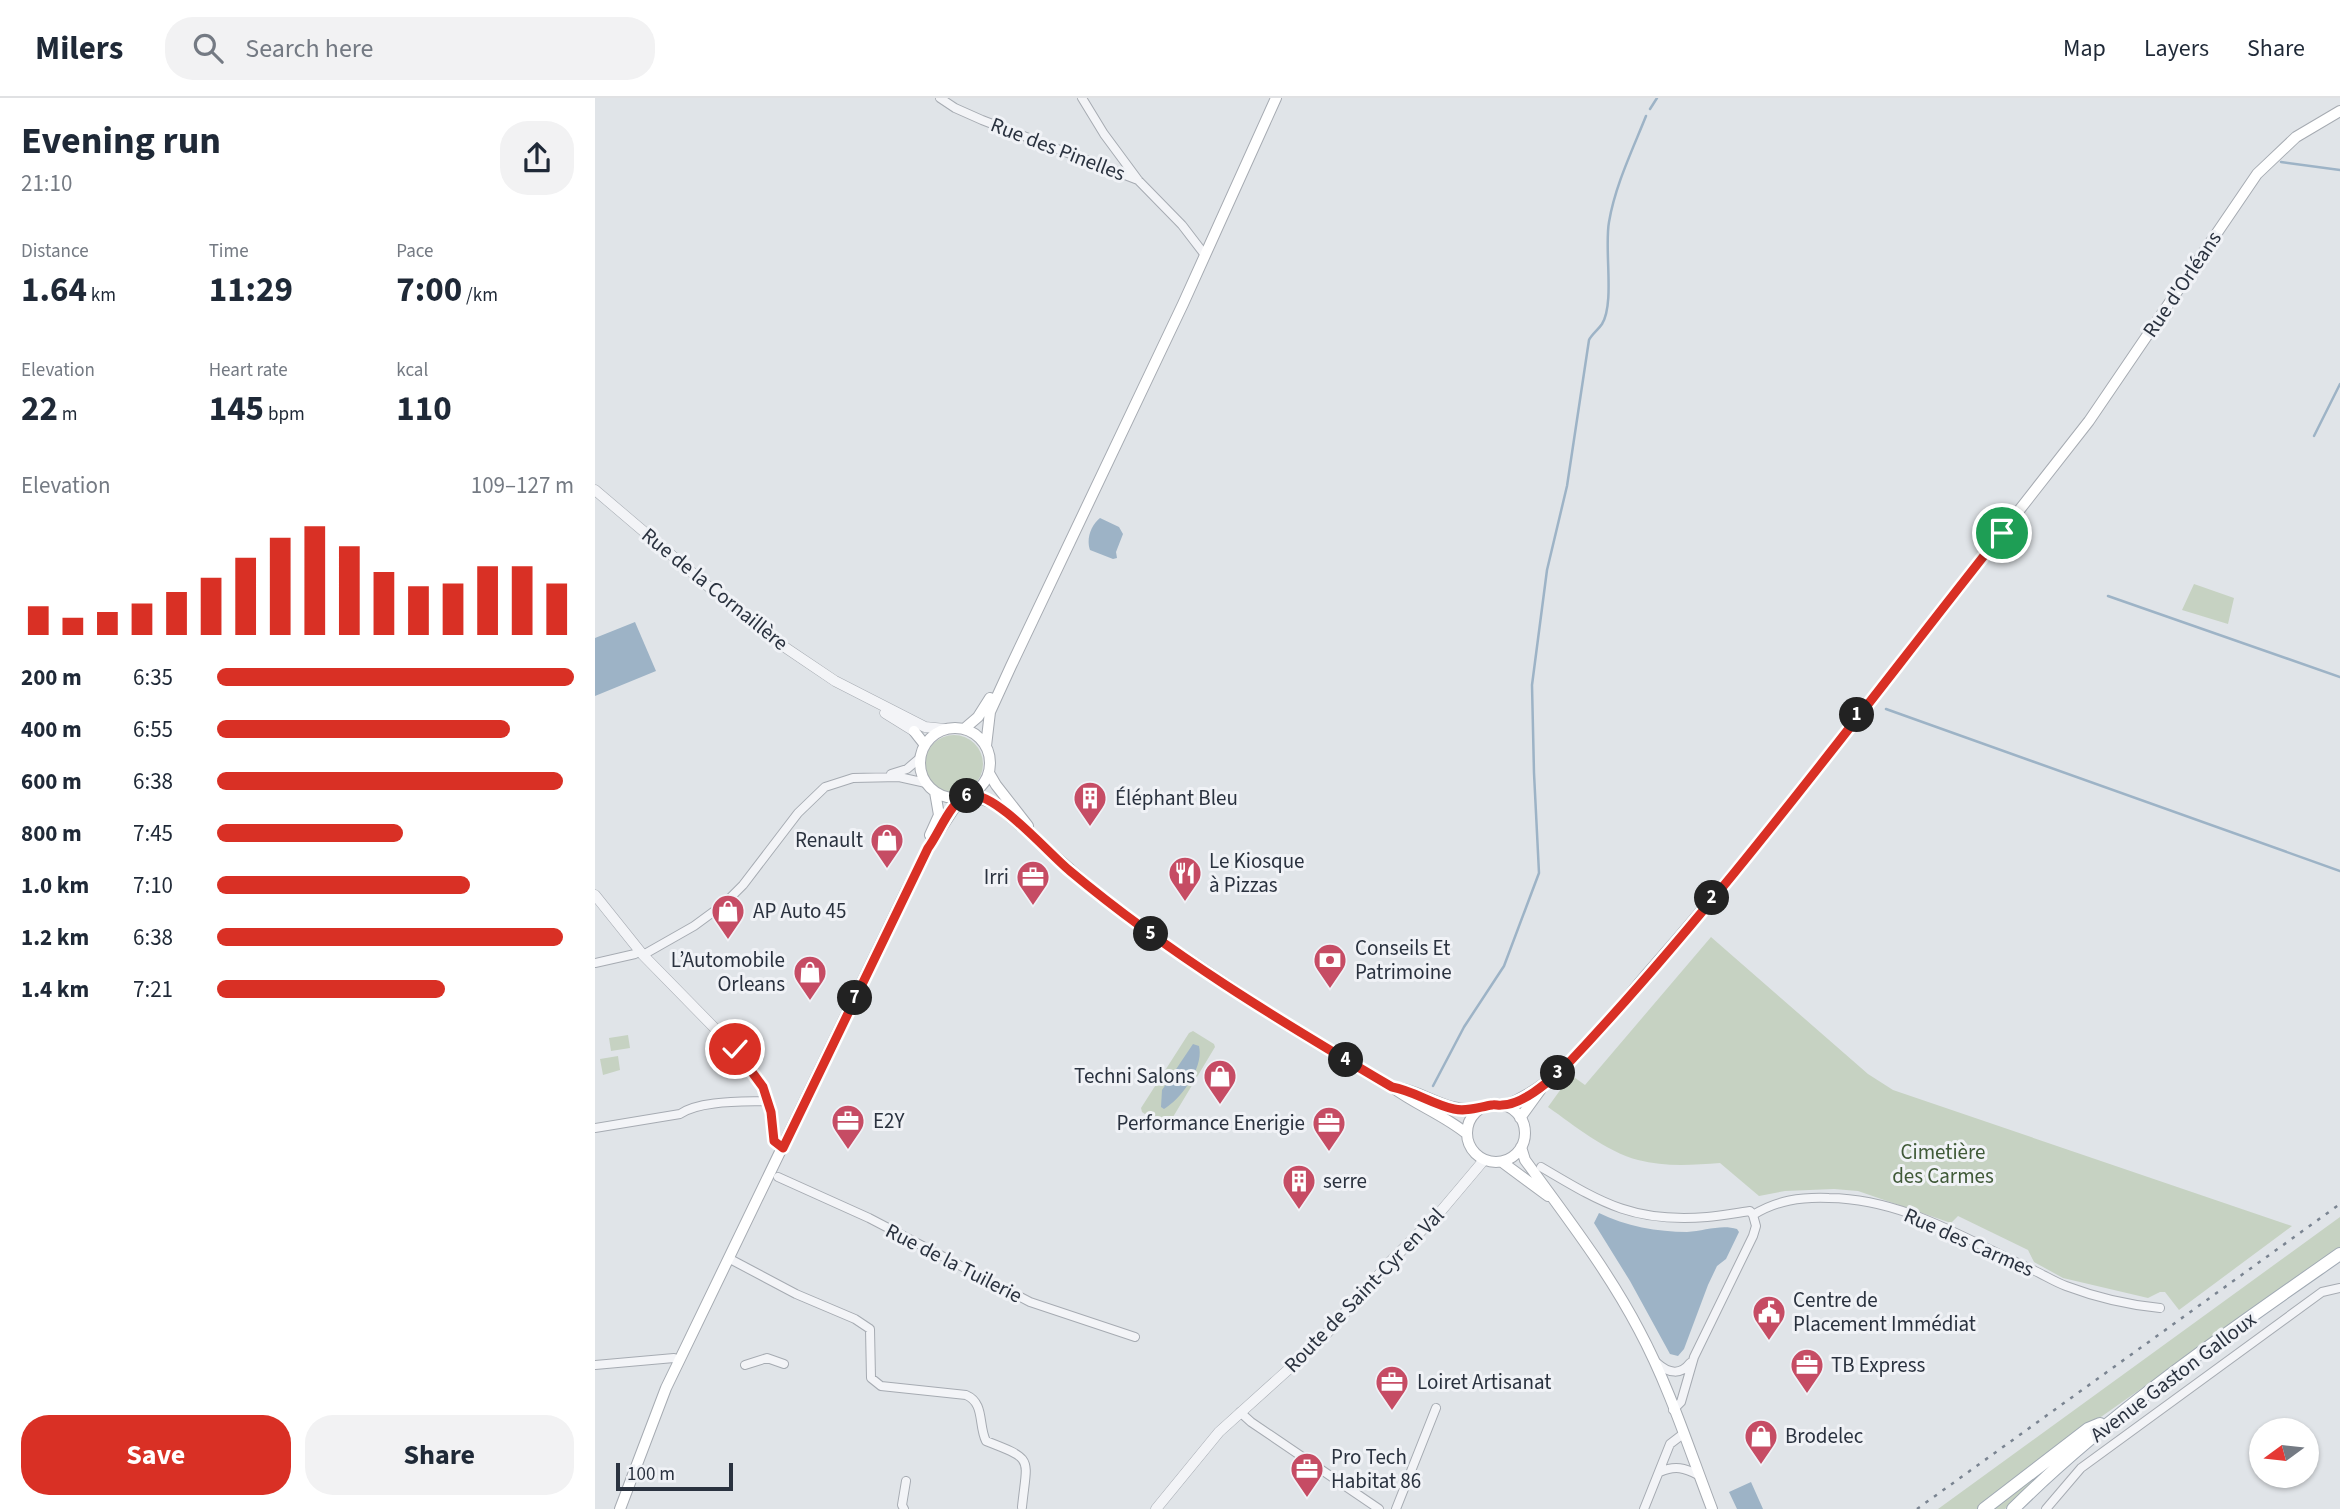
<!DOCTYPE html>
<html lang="en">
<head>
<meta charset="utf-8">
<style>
  body { margin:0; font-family:"Source Sans 3",sans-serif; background:#f2f2f3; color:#1f2937; height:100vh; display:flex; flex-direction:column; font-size:26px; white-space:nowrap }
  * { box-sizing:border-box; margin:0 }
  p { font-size:23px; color:#747a83 }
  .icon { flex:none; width:38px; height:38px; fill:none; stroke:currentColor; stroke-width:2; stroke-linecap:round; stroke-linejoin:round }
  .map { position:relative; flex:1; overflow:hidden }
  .drawer { display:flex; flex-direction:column; background:#fff; width:595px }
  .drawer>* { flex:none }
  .needle { width:46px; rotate:255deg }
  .fabs { position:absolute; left:1654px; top:1320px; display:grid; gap:14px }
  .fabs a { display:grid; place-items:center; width:70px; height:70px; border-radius:50%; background:#fff; box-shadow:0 2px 5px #0004; font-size:35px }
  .scale { position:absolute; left:21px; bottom:18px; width:117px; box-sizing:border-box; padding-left:7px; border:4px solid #2a323f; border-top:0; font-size:19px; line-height:24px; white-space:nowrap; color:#2a323f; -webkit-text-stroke:5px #f0f2f6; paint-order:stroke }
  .pin { position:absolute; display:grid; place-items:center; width:60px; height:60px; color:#fff; margin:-30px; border:4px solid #fff; border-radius:50%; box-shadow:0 2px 7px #0007 }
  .km { position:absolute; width:35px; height:35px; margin:-18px; border-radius:50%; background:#222; color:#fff; font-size:19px; line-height:35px; text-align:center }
  .round { display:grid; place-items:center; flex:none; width:74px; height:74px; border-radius:28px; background:#f2f2f3 }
  .headline { display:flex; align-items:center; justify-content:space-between; height:119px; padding:0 21px }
  h1 { font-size:38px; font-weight:700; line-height:52px }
  .stats { display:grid; grid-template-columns:repeat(3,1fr); gap:10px; height:119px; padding:7px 21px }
  .stats div { display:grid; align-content:center }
  .stats b { font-size:35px; font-weight:700 }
  .stats small { font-size:19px; font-weight:400 }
  .stats p { font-size:19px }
  .chart { height:196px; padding:14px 21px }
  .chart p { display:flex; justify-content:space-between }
  .chart svg { width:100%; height:126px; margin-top:7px; stroke:#d93025; stroke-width:6 }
  .action { display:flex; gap:14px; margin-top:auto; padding:14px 21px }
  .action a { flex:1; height:80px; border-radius:28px; background:#d93025; color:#fff; font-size:28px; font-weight:700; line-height:80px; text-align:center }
  .action a+a { background:#f2f2f3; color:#1f2937 }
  ul { padding:0 21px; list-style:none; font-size:23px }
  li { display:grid; grid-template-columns:112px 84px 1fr; align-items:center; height:52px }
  li i { height:18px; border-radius:9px; background:#d93025 }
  header { display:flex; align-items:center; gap:42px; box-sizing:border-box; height:98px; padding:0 35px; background:#fff; border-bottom:2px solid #e0e1e3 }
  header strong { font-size:33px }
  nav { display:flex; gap:38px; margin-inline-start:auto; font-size:24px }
  .search { width:490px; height:63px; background:#f2f2f3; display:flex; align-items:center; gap:18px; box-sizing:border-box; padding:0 24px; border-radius:28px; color:#747a83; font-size:26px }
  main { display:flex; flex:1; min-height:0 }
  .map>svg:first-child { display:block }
  .green { fill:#c6d2c2 }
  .water { fill:#9db3c6 }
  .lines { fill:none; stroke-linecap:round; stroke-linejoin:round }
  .stream { stroke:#9db3c6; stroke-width:2.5 }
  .minor-casing { stroke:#a6abb2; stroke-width:10 }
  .tertiary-casing { stroke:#a6abb2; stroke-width:11 }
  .secondary-casing { stroke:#a6abb2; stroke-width:12 }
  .primary-casing { stroke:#a0a9b3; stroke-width:14 }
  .minor { stroke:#f3f4f7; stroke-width:8 }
  .tertiary { stroke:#f3f4f7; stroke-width:10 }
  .secondary { stroke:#fff; stroke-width:10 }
  .primary { stroke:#fff; stroke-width:12 }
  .rail { stroke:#7a8491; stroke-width:2.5; stroke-dasharray:3.5 7; stroke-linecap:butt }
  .route-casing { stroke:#fff; stroke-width:14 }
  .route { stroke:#d93025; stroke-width:9 }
  .labels { text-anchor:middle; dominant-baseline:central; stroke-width:6; stroke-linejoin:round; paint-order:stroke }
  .street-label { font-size:21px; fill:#2a323f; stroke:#f0f2f6 }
  .poi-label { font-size:21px; fill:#2a323f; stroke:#f0f2f6; text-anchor:start }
  .park-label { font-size:21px; fill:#405a38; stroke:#f0f2f6 }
</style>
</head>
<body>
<header>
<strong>Milers</strong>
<div class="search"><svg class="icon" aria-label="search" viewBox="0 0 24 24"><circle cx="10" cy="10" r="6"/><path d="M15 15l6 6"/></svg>Search here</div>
<nav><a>Map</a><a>Layers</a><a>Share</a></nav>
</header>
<main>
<section class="drawer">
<div class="headline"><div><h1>Evening run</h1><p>21:10</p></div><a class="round"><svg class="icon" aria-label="share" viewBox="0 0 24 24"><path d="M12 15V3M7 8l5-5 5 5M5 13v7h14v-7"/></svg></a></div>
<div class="stats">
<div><p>Distance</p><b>1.64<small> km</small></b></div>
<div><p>Time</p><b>11:29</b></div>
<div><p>Pace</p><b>7:00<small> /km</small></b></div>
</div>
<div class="stats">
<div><p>Elevation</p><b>22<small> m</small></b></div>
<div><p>Heart rate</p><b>145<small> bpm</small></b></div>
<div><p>kcal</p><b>110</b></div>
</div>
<div class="chart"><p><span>Elevation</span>109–127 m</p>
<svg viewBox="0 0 160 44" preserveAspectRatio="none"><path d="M5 44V34M15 44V38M25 44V36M35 44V33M45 44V29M55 44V24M65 44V17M75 44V10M85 44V6M95 44V13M105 44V22M115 44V27M125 44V26M135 44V20M145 44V20M155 44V26"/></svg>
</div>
<ul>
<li><b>200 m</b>6:35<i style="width:100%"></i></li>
<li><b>400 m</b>6:55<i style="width:82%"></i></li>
<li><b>600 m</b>6:38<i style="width:97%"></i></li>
<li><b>800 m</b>7:45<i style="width:52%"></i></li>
<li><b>1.0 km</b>7:10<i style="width:71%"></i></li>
<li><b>1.2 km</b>6:38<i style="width:97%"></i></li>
<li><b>1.4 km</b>7:21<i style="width:64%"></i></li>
</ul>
<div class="action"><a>Save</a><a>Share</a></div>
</section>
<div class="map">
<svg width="1745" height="1411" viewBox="0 0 1745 1411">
  <rect width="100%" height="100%" fill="#e0e4e8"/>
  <path class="green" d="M1599,486L1639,500L1633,526L1587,512Z
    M330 666a29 29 0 1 1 58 0a29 29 0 1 1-58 0Z
    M1116,839L1273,976L1298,992L1697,1128L1584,1212L1570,1194H1565L1553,1200L1468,1180L1439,1164L1433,1152L1363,1118L1356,1125L1263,1093L1239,1091L1190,1093L1164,1098L1125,1065C1098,1067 1069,1069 1043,1062C1010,1053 980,1028 953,1009L976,977L990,987Z
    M598,933L619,946L620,949L572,1029L567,1028L547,1014L546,1010L594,935Z
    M33,937L35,950L16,953L14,940Z
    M23,958L25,972L8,977L5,961Z
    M1745,1119V1151L1503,1321L1384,1411H1343Z
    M1463,1358L1410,1411H1395Z"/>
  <path class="water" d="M505,420L524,429L528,436L521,454L522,460L518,461L495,452C491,441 496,427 505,420Z
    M40,524L61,573L0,598V540Z
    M598,946L604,948C609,969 587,1000 569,1011L566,1009L567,992Z
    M1004,1115C1030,1128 1063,1134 1092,1134C1109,1133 1126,1126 1142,1131L1144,1134L1131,1161L1122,1168L1113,1187L1089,1251L1083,1258L1075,1256L1035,1183L999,1125Z
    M1156,1384L1168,1411H1142L1134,1394Z"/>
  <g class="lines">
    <path class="stream" d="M1055,11L1062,0
      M1686,64L1745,72
      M1719,338L1745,286
      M1513,498L1745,579
      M1291,611L1745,773
      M838,988L869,929L909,868L944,775L939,675L937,587L952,472L972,388L994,242C997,236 1003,232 1007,226C1020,205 1009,151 1014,124C1020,88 1037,53 1051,18"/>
    <defs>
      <path id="minor" d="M345,0L360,10L387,22L543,82
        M487,0L509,36L543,82L587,127L610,157
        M296,676L312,671L326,659
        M48,857L99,828L129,806L148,787L203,715L230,689L258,680L304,679L331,685
        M0,865L40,856L45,853
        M0,1030L85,1016C105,1002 149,1004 173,1003
        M946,1069C1007,1105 1038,1125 1112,1119C1126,1118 1140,1115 1155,1113L1158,1117
        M183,1079L274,1120L435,1204L540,1239
        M1158,1117C1182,1102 1206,1099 1234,1100C1310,1101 1371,1142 1438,1172C1449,1177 1460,1184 1471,1188C1500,1199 1534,1207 1565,1210
        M135,1161L201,1196L260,1221L275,1231L276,1280L286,1288L371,1297C390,1305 383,1327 391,1343C440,1362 432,1359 427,1409
        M1062,1265C1074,1276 1086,1277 1095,1265
        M0,1267L79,1260L85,1262
        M150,1267L172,1260L189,1266
        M1078,1312L1086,1304L1099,1259L1158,1138L1161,1128L1158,1117
        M645,1314L656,1324L784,1411
        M1065,1374C1080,1367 1090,1370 1103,1377
        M309,1411L307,1407L311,1383
        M801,1411L841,1310
        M1049,1411L1075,1346L1088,1336
        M1451,1411L1486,1370L1727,1194L1745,1190"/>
      <path id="tertiary" d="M0,392L161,529L194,552L240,583L330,629L350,631
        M290,615L319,633
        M0,797L48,857L143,954L163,980L173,1003L179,1043L189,1050
        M561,1411L624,1334L725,1243L796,1163L846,1113L889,1062"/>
      <path id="secondary" d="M325 665a35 35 0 1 1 70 0a35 35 0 1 1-70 0Z
        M369,631L383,619L395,600
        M319,633L330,647
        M391,648L395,614L416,568L588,206L681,0
        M394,675L401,687L433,728
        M375,697L401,706L502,795L565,842L677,917L797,989C821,1007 849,1017 872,1036
        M335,737L344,717L340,694
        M804,990C834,996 853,1016 885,1010
        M872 1035a29 29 0 1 1 58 0a29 29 0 1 1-58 0Z
        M909,1008C971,983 1010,925 1052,876C1092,830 1131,784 1170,737L1494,323L1662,76L1701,39L1745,13
        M925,1020L946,991
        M926,1049L930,1062C970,1117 1012,1171 1044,1232C1074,1288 1094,1351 1117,1411
        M907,1064L953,1098
        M25,1411L71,1290L310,795L333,750L366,700"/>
      <path id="primary" d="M1389,1411L1493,1331L1505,1326
        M1418,1411C1516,1314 1632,1235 1745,1156"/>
    </defs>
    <use href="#minor" class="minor-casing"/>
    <use href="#tertiary" class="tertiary-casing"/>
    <use href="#secondary" class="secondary-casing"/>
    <use href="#primary" class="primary-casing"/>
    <use href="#minor" class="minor"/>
    <use href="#tertiary" class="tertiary"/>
    <use href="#secondary" class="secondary"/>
    <use href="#primary" class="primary"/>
    <path class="rail" d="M1322,1411L1745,1106"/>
  </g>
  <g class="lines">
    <defs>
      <path id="route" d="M140,951L168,989L176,1014L179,1043L188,1050L333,750C344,736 357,699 375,697C401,694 454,756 475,773C574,856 685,923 797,989C819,993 837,1006 859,1011C872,1014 884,1009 897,1007C900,1006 904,1008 907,1007C927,1007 953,984 968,971C1127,803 1264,615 1407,435"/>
    </defs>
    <use href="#route" class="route-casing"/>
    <use href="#route" class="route"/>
  </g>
  <defs>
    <symbol id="building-pin" viewBox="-11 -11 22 30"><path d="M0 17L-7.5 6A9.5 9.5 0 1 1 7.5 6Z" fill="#c64c64" stroke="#f0f2f6"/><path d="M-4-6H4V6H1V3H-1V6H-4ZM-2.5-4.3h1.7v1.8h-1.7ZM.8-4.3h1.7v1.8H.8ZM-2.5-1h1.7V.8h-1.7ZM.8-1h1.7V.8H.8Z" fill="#fff"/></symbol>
    <symbol id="shop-pin" viewBox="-11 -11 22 30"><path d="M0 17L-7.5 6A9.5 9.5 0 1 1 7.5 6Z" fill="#c64c64" stroke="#f0f2f6"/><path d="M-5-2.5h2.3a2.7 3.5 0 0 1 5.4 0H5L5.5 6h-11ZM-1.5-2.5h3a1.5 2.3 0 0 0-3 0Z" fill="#fff"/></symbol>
    <symbol id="restaurant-pin" viewBox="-11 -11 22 30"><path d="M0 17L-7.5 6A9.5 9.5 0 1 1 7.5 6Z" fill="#c64c64" stroke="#f0f2f6"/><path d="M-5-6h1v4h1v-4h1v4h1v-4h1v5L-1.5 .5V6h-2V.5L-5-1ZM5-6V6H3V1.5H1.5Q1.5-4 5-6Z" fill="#fff"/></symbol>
    <symbol id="office-pin" viewBox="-11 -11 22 30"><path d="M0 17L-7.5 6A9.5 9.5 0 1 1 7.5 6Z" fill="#c64c64" stroke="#f0f2f6"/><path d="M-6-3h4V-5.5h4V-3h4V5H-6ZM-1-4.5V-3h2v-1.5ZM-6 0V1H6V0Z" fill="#fff"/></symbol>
    <symbol id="bank-pin" viewBox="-11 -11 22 30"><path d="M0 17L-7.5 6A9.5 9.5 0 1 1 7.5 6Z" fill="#c64c64" stroke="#f0f2f6"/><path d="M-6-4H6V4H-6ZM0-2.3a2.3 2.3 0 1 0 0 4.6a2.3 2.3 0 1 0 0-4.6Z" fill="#fff"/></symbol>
    <symbol id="civic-pin" viewBox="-11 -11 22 30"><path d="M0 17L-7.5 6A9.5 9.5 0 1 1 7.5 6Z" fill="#c64c64" stroke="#f0f2f6"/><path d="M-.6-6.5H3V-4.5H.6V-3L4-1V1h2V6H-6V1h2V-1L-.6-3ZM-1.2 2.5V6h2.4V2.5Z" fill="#fff"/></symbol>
  </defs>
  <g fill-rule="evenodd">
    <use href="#building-pin" x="476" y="681" width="38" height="52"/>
    <use href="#shop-pin" x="273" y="723" width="38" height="52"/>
    <use href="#restaurant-pin" x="571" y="756" width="38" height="52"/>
    <use href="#office-pin" x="419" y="760" width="38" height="52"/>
    <use href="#shop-pin" x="114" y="794" width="38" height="52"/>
    <use href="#bank-pin" x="716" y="843" width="38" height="52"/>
    <use href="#shop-pin" x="196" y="855" width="38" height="52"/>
    <use href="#shop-pin" x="606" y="959" width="38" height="52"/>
    <use href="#office-pin" x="234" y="1004" width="38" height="52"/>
    <use href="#office-pin" x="715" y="1006" width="38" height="52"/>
    <use href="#building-pin" x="685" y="1064" width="38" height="52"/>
    <use href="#civic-pin" x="1155" y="1195" width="38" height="52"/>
    <use href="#office-pin" x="1193" y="1248" width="38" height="52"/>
    <use href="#office-pin" x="778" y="1265" width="38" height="52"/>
    <use href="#shop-pin" x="1147" y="1319" width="38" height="52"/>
    <use href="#office-pin" x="693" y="1352" width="38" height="52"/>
  </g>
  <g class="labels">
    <g class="street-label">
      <text transform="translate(463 51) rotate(21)">Rue des Pinelles</text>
      <text transform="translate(1587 186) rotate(-56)">Rue d'Orléans</text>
      <text transform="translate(120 491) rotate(39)">Rue de la Cornaillère</text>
      <text transform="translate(1374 1144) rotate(24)">Rue des Carmes</text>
      <text transform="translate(359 1165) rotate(27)">Rue de la Tuilerie</text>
      <text transform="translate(769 1192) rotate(-46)">Route de Saint-Cyr en Val</text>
      <text transform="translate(1578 1279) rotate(-37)">Avenue Gaston Galloux</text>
    </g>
    <g class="poi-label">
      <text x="520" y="700">Éléphant Bleu</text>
      <text x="268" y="742" text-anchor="end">Renault</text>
      <text x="614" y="763">Le Kiosque<tspan x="614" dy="24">à Pizzas</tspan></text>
      <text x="414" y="779" text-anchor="end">Irri</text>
      <text x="158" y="813">AP Auto 45</text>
      <text x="760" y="850">Conseils Et<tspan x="760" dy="24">Patrimoine</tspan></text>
      <text x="190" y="862" text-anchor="end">L’Automobile<tspan x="190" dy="24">Orleans</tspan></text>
      <text x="600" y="978" text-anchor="end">Techni Salons</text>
      <text x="278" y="1023">E2Y</text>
      <text x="710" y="1025" text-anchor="end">Performance Enerigie</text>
      <text x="728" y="1083">serre</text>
      <text x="1198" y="1202">Centre de<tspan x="1198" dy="24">Placement Immédiat</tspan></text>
      <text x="1236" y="1267">TB Express</text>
      <text x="822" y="1284">Loiret Artisanat</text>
      <text x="1190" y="1338">Brodelec</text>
      <text x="736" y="1359">Pro Tech<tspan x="736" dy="24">Habitat 86</tspan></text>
    </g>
    <g class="park-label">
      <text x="1348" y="1054">Cimetière<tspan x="1348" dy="24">des Carmes</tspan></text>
    </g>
  </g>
</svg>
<div class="fabs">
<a><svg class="needle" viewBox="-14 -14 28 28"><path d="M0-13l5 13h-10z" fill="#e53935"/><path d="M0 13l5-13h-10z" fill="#747a83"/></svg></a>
</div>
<div class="scale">100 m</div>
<div class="pin" style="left:1407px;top:435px;background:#1e9e55"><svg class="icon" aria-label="arrive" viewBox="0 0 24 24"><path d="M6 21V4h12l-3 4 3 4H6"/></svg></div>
<div class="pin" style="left:140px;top:951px;background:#d93025"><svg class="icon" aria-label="check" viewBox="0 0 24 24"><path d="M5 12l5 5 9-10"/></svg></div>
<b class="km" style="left:1262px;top:617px">1</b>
<b class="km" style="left:1117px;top:800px">2</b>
<b class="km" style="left:963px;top:975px">3</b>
<b class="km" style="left:751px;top:962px">4</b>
<b class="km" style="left:556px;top:836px">5</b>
<b class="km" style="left:372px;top:698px">6</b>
<b class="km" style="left:260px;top:900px">7</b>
</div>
</main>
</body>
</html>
